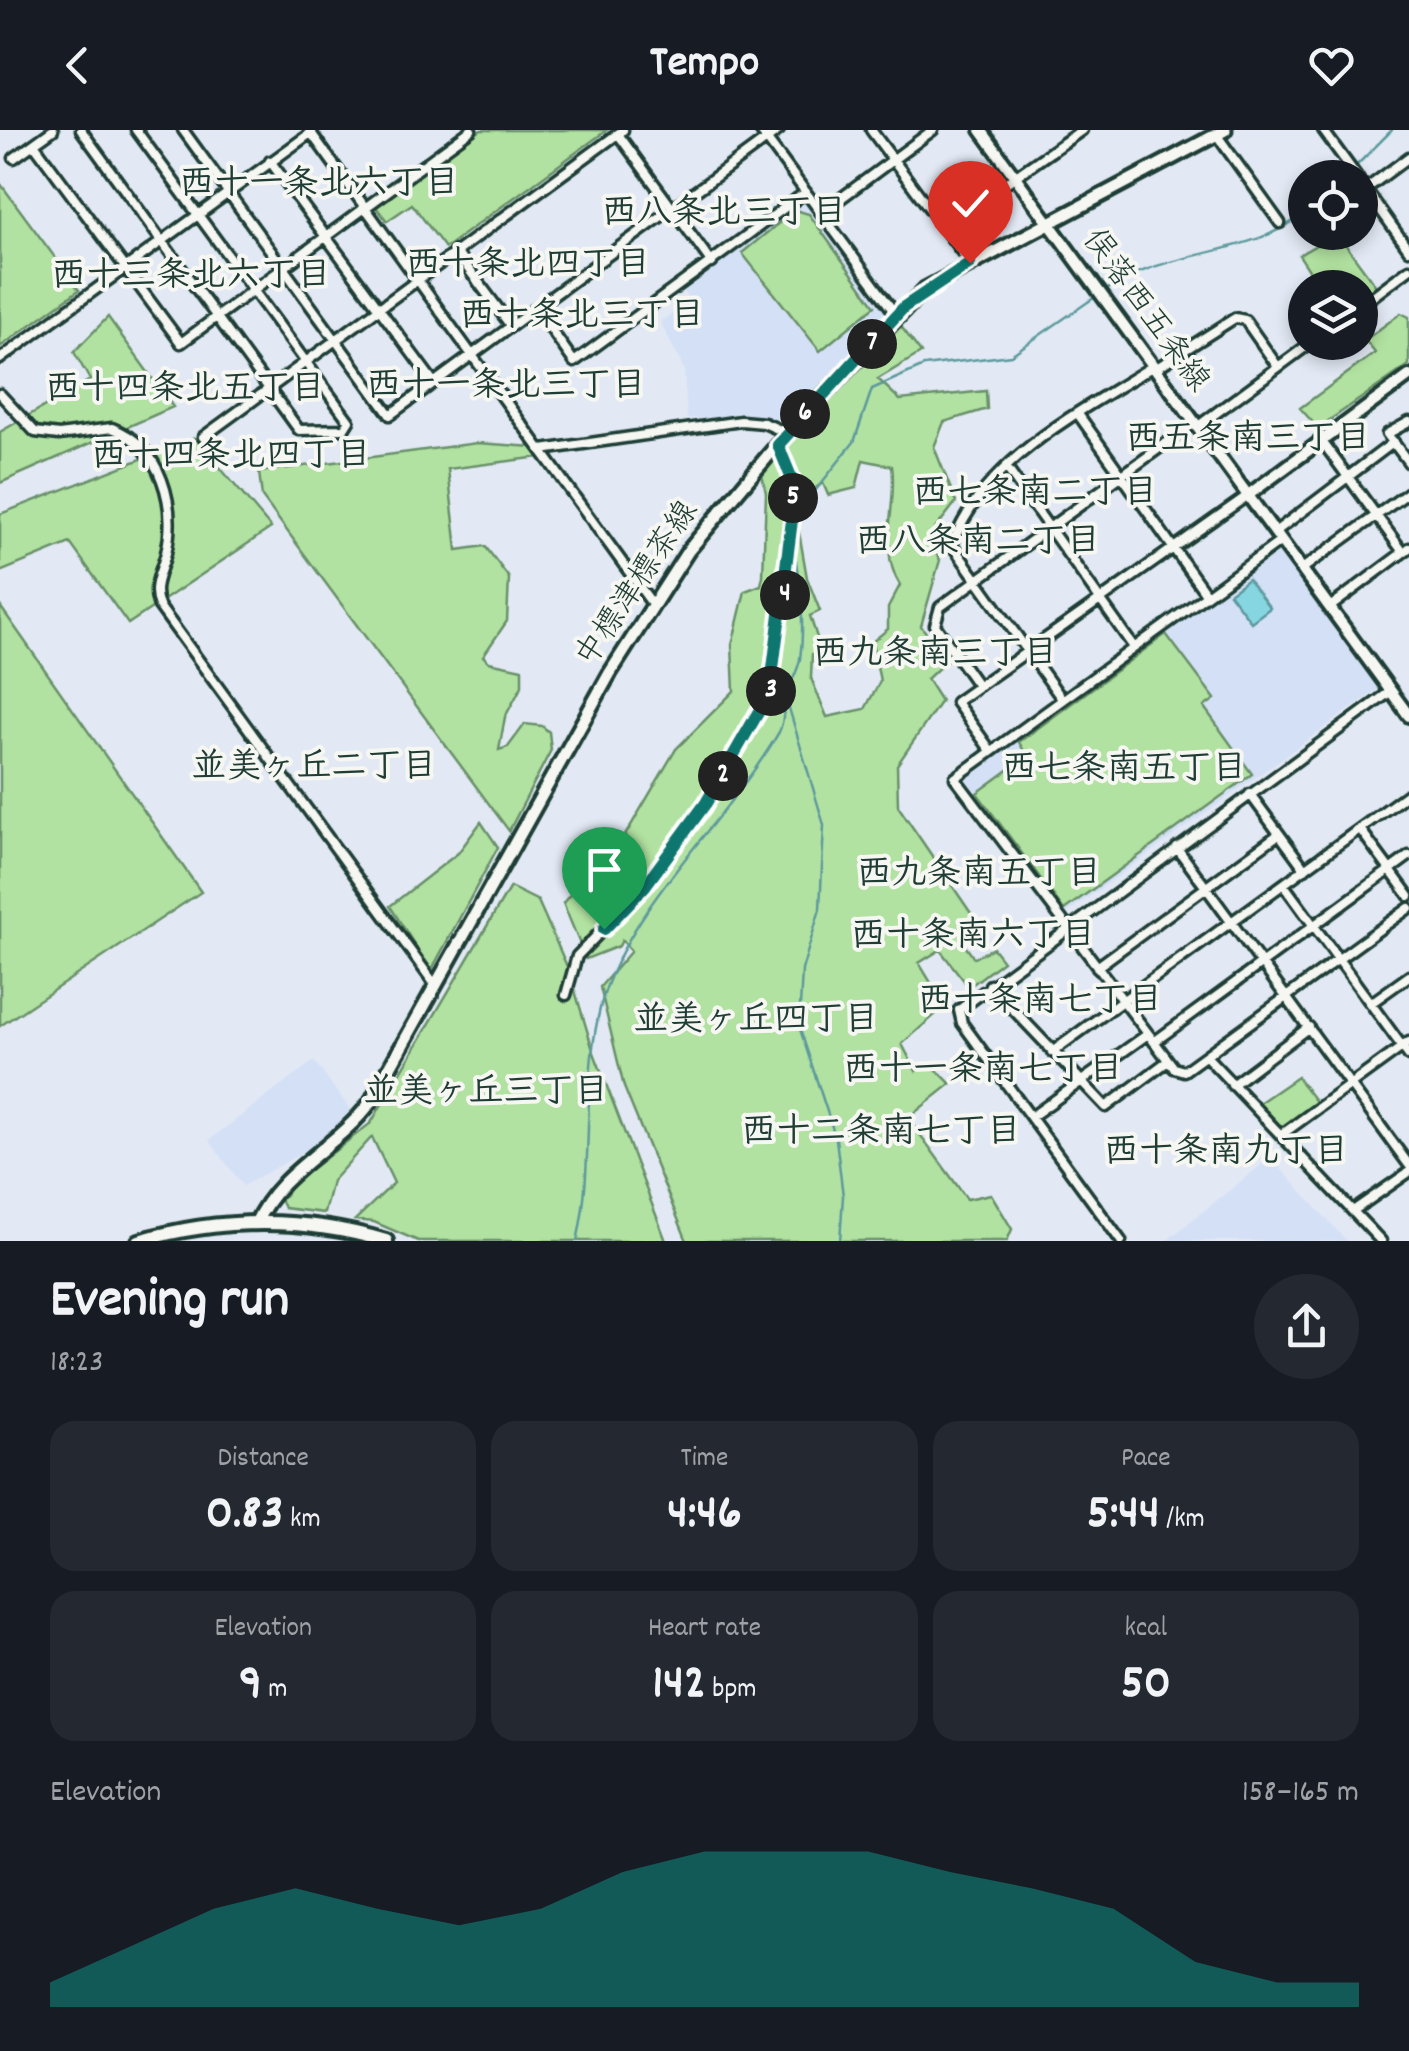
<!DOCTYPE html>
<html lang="en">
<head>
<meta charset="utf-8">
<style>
  body { margin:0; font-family:Dekko,"Klee One",sans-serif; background:#242831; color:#f1f3f6; height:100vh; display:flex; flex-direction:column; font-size:38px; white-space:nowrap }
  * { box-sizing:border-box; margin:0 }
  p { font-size:32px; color:#9ea1a6 }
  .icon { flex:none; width:55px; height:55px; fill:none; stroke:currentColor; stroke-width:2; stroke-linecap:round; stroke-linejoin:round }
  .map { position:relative; height:1111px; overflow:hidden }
  .panel { display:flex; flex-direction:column; background:#171b24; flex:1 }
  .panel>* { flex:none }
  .fabs { position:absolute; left:1288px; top:30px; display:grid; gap:20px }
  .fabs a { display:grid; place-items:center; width:90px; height:90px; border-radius:50%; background:#171b24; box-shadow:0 5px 15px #0003; font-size:50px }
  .pin { position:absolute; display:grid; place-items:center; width:85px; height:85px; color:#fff; margin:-102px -42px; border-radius:50% 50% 50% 0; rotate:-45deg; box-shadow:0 0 10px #0007 }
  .pin .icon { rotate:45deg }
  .km { position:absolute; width:50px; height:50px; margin:-25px; border-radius:50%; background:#222; color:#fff; font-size:28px; line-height:50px; text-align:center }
  .round { display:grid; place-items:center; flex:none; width:105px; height:105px; border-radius:52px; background:#242831 }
  .summary { display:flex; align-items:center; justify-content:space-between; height:170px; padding:0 50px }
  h1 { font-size:55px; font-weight:800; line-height:75px }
  .stats { display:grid; grid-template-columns:repeat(3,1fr); gap:15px; height:170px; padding:10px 50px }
  .stats div { display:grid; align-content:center; border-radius:25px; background:#242831; text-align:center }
  .stats b { font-size:50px; font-weight:800 }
  .stats small { font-size:28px; font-weight:400 }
  .stats p { font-size:28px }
  .chart { height:280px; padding:20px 50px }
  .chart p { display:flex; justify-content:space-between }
  .chart svg { width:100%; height:180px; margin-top:10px; fill:#0f766e; opacity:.7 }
  header { display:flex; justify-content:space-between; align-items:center; height:130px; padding:0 50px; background:#171b24; font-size:45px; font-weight:800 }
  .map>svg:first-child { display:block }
  .built { fill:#d4e0f6 }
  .green { fill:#b2e2a1; stroke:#68906a; stroke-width:2.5; fill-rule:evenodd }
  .water { fill:#86d6e2; stroke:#5d999c; stroke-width:2.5 }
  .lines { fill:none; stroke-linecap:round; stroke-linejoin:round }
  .stream { stroke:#5d999c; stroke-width:2.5 }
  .street-casing { stroke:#1f3d34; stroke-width:15 }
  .secondary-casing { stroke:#1f3d34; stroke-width:18 }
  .primary-casing { stroke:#1f3d34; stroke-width:19 }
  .highway-casing { stroke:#1f3d34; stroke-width:20 }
  .street { stroke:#f6f6f2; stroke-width:8 }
  .secondary { stroke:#f6f6f2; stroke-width:10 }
  .primary { stroke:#f6f6f2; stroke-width:11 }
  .highway { stroke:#f6f6f2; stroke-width:12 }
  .route-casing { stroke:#fff; stroke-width:20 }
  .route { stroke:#0f766e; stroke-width:12 }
  .labels { text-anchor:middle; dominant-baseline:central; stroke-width:8; stroke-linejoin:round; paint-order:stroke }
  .street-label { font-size:32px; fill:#1f3d34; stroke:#f6f6f2 }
  .neighbourhood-label { font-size:35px; font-weight:bold; fill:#1f3d34; stroke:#f6f6f2 }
</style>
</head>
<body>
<header><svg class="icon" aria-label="back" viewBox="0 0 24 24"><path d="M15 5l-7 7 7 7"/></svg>Tempo<svg class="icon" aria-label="heart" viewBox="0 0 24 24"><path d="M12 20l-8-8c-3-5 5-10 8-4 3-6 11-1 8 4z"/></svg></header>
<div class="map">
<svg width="1409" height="1111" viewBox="0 0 1409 1111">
  <rect width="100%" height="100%" fill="#e2e9f4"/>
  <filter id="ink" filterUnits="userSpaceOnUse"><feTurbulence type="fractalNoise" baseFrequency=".01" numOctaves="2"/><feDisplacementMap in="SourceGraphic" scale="20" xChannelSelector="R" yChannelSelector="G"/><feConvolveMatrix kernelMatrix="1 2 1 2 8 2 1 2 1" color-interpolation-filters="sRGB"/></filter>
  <g filter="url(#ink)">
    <path class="built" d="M804,70L884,182L791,292L757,285L687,289L684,239L660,191L690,173L683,159Z
      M1277,420L1381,557L1064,785L961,648Z
      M314,931L352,982L316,1015L243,1056L209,1010Z
      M1271,1028L1347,1111H1166L1270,1028Z"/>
    <path class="green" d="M481,0H607L445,118L412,74L387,91L376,77Z
      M0,53L79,160L0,217Z
      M795,80L809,84L875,176L820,221L742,123Z
      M1337,103L1378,159L1360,170V158L1320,157L1299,125Z
      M1401,183L1409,187V235L1318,298L1300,278L1375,223L1365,210Z
      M108,187L173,277L0,353V302L90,250L74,222Z
      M900,195L921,223L878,249L900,270L986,261L987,279L944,292L934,317L956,372L928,408L940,430L921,496L947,530L927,549L941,571L897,635L898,676L979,795L963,813L974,828L993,818L1003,831L969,857L940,820L919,833L945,876L902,914L916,941L930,933L951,954L908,988L967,1069L991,1064L1012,1099L1007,1111H687L624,957L600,857L631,821L622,810L619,816L586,829L563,773L582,750L603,743L676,619L734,561L732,515L745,461L761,455L763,446L766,363L761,340ZM863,330L892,336C898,374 877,419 900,455L888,478V499L872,512L880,551L865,579L827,587L811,548L812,524L821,520L810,486L820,481L807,448L794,373L823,353L828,365L856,358Z
      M195,308L271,398L128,494L70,413L0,442V384Z
      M477,313L534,317L540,327L448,339L457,420L485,416L509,448L507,491L483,526L489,532L522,539V556L505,587L499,620L508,617L525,594L542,596L549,602L551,620L509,701L262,367L259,342Z
      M0,476L201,762L0,896Z
      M1166,504L1215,569L1204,577L1252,644L1064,780L977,663L1011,638L1008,632L1024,621L1019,612Z
      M481,692L498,717L431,841L390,776L458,723Z
      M510,757L538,771L569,841L593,920L666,1111H418L374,1092L355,1090L394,1053L372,1007L332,1051L324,1083L284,1078L278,1065L371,993Z
      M1297,947L1317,973L1283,999L1259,973Z"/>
    <path class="water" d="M1248,449L1270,478L1251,492L1229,463Z"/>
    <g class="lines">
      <path class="stream" d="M1356,36L1392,0
        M1105,161C1164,118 1254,128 1305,82
        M804,375L854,312L872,259L924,236L1011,225L1098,165
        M786,568L824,695L820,779L802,840L799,896L836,1009L843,1066L840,1111
        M577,1111C596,1030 579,941 605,861C638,766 729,688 779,602C785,591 783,576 786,565C790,553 798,542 800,529C806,489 798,448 793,408"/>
      <defs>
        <path id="street" d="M81,0L299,300L344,299L349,291L136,0
          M183,0L390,285L779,0
          M309,0L653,475
          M760,0L897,186
          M871,0L970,133
          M1323,0L1358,48
          M618,4L712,133
          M1216,4L1280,93
          M34,14L181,213L471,0
          M14,28L53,0
          M270,31L434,253
          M1360,51L1409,120
          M1366,59L1409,27
          M821,83L933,0
          M943,97L1082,0
          M455,121L511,196
          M1360,176L1409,139
          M536,178L574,232L806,62
          M0,229L312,2
          M1155,239L1235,188L1245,190L1278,237
          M0,264L35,302L59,305L112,298C162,317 177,376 166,423C161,443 151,457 159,476L436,856
          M1078,284L1206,464
          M1409,292L1387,304L1409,333
          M1197,297L1312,212
          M203,307L623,0
          M1321,310L1403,422
          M542,320L741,291L764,293L787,303
          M1006,337L1133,516
          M1275,402L1394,312
          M1281,411L955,648L1174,938L1184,941L1409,778
          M1302,439L1409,362
          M1330,477L1409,418
          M978,556L935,495L940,477L1194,293
          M1062,569L952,415C985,328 1079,283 1153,236
          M991,621L956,572L1247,366
          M1250,664L1305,739
          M1360,699L1409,766
          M1177,718L1409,1035
          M1284,755L1409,926
          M1097,837L1279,704
          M990,855L1106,977L1168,931
          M566,865L577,826L645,756L705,673L770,562L796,359L778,315
          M1371,873L1409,846
          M1154,912L1409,726
          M1052,922L1409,663
          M1206,926L1381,1111
          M1232,955L1309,897
          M1031,987L1148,904
          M1281,1005L1409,912
          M1353,1081L1409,1042
          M1121,1111L962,893L959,880L1391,561"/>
        <path id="secondary" d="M981,0L1409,586
          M1247,366L1409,246"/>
        <path id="primary" d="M256,1093C279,1041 336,1018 370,973L610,543L688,421L787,303L925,159L1225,0"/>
        <path id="highway" d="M139,1111C219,1087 306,1087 386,1111"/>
      </defs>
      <use href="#street" class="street-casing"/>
      <use href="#secondary" class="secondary-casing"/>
      <use href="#primary" class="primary-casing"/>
      <use href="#highway" class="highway-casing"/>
      <use href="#street" class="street"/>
      <use href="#secondary" class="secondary"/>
      <use href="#primary" class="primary"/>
      <use href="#highway" class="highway"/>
    </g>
  </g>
  <g class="lines" filter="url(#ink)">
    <defs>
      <path id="route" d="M604,799L645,756L706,673L770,562L796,359L778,315L904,177L970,133"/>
    </defs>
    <use href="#route" class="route-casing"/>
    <use href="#route" class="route"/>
  </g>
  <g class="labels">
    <g class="street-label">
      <text transform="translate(1144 182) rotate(54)">俣落西五条線</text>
      <text transform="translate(639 455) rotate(-56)">中標津標茶線</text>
    </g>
    <g class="neighbourhood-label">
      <text x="319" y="56">西十一条北六丁目</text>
      <text x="724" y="85">西八条北三丁目</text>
      <text x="528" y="137">西十条北四丁目</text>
      <text x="191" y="148">西十三条北六丁目</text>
      <text x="582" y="188">西十条北三丁目</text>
      <text x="506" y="258">西十一条北三丁目</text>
      <text x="185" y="261">西十四条北五丁目</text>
      <text x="1248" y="311">西五条南三丁目</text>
      <text x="231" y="328">西十四条北四丁目</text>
      <text x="1035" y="365">西七条南二丁目</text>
      <text x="978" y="414">西八条南二丁目</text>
      <text x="935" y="526">西九条南三丁目</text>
      <text x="314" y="639">並美ヶ丘二丁目</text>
      <text x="1124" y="641">西七条南五丁目</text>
      <text x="979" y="746">西九条南五丁目</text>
      <text x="973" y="808">西十条南六丁目</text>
      <text x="1040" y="873">西十条南七丁目</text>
      <text x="756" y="892">並美ヶ丘四丁目</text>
      <text x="983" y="942">西十一条南七丁目</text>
      <text x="486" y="964">並美ヶ丘三丁目</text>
      <text x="881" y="1004">西十二条南七丁目</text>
      <text x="1226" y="1024">西十条南九丁目</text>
    </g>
  </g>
</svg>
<div class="fabs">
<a><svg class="icon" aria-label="locate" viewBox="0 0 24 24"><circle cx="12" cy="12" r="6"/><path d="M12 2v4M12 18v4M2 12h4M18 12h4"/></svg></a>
<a><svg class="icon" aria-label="layers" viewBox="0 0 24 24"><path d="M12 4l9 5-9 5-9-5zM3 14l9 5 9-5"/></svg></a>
</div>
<div class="pin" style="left:604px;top:799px;background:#1e9e55"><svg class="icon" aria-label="arrive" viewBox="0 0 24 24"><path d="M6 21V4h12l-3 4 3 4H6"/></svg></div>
<div class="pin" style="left:970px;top:133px;background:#d93025"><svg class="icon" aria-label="check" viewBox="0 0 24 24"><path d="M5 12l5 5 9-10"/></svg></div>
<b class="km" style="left:723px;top:646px">2</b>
<b class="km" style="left:771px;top:561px">3</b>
<b class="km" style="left:785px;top:465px">4</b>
<b class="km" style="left:793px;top:368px">5</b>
<b class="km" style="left:805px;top:284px">6</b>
<b class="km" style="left:872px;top:214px">7</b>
</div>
<section class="panel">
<div class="summary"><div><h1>Evening run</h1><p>18:23</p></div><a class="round"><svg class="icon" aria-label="share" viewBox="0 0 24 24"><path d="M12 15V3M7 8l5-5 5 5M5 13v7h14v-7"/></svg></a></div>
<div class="stats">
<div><p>Distance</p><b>0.83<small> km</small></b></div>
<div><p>Time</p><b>4:46</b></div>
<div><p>Pace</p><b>5:44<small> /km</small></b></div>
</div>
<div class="stats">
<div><p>Elevation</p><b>9<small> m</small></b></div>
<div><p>Heart rate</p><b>142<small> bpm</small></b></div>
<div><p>kcal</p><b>50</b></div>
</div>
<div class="chart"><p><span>Elevation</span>158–165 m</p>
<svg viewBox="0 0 160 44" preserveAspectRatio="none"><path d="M0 44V38L10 29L20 20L30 15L40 20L50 24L60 20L70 11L80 6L90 6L100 6L110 11L120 15L130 20L140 33L150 38L160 38V44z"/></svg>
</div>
</section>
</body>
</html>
